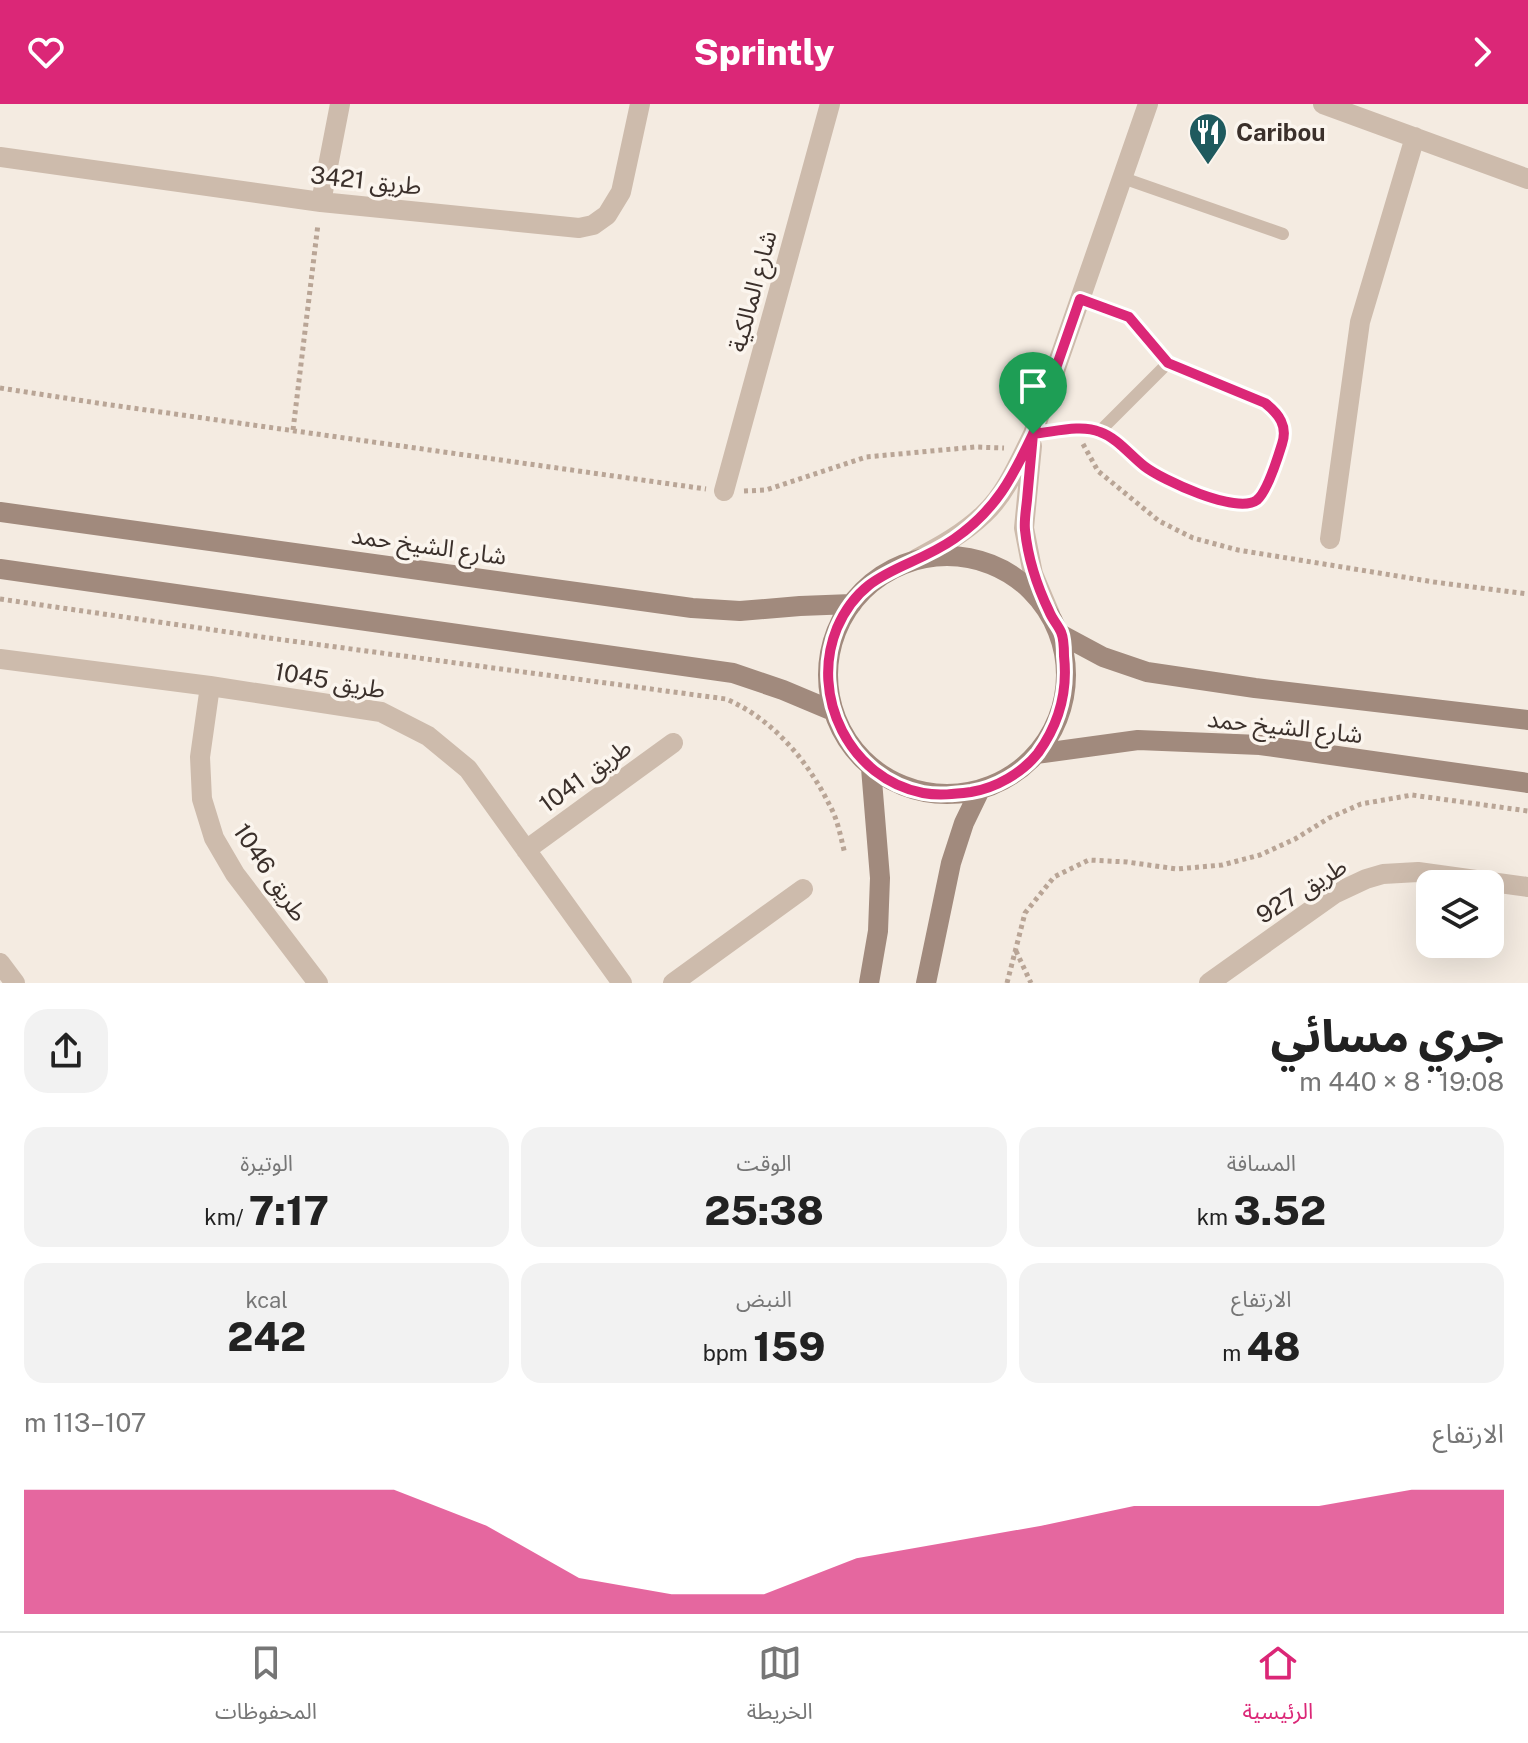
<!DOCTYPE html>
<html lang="ar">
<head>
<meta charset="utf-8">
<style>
  body { margin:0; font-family:"Public Sans","Noto Sans Arabic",sans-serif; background:#f2f2f2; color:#222; direction:rtl; height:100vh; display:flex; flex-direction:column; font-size:30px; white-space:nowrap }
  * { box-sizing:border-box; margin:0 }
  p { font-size:26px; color:#767676 }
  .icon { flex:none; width:44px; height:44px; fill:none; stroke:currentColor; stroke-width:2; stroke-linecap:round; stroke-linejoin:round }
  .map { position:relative; height:879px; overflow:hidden; direction:ltr }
  .panel { display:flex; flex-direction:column; background:#fff; flex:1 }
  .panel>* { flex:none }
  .buttons { position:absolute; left:1416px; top:766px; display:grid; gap:16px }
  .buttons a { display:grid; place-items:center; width:88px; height:88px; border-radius:16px; background:#fff; box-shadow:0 8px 32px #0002; font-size:40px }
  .pin { position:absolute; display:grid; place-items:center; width:68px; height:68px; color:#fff; margin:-82px -34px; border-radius:50% 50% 50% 0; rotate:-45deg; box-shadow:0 0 8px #0007 }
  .pin .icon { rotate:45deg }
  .round { display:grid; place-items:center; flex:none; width:84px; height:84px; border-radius:24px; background:#f2f2f2 }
  .head { display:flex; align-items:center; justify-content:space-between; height:136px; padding:0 24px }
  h1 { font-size:44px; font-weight:800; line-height:60px }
  .metrics { display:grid; grid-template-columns:repeat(3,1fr); gap:12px; height:136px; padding:8px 24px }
  .metrics div { display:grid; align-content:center; border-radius:20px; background:#f2f2f2; text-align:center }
  .metrics b { font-size:40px; font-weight:800 }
  .metrics small { font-size:22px; font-weight:400 }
  .metrics p { font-size:22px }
  .chart { height:224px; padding:16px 24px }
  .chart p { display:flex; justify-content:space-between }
  .chart svg { width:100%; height:144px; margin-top:8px; fill:#db2777; opacity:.7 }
  header { display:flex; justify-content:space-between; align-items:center; height:104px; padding:0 24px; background:#db2777; color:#fff; font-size:36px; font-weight:800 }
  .menu { display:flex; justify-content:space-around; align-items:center; height:112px; border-top:2px solid #e0e0e0; background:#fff; font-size:22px; color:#767676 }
  .menu a { display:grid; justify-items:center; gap:4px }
  .menu .on { color:#db2777 }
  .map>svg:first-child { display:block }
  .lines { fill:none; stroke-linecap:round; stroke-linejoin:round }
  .path { stroke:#b9a596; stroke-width:5; stroke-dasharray:4 4; stroke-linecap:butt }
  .lane { stroke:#cdbbac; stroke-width:12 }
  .street { stroke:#cdbbac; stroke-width:20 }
  .secondary { stroke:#a18a7d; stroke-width:20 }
  .route-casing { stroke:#fff; stroke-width:16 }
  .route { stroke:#db2777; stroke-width:10 }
  .labels { text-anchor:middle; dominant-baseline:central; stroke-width:7; stroke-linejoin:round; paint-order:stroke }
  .poi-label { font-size:24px; font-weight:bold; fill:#3b302b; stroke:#fbf5ee; text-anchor:start }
  .street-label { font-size:24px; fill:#3b302b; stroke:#fbf5ee }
</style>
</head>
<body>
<header><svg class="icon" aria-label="forward" viewBox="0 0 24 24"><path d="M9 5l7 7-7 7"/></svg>Sprintly<svg class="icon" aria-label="heart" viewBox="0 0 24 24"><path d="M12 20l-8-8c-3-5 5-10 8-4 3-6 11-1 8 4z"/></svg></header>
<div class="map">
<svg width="1528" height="879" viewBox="0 0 1528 879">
  <rect width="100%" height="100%" fill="#f4ebe1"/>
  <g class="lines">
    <path class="path" d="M0,284L104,300L706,385
      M293,326L318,120
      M1083,340L1098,367L1159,417L1193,434L1238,446L1434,478L1528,490
      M744,387L766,386L866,353L975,343L1004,344
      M0,495L269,534L726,595C773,615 808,657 830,702C838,716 841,735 845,750
      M1016,847L1031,879
      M1007,879L1025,809L1054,773L1089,756L1127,758L1177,765L1222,761L1260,751L1295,735L1329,714L1361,700L1412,691L1528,707"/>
    <path class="lane" d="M1123,74L1283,130
      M1100,327L1168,259
      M1033,330C1054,328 1081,320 1101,328C1117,334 1130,351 1144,362C1162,376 1238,411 1257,396C1267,388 1278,354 1282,340C1288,322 1279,310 1265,299L1168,259L1129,213L1080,195"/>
    <path class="street" d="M1323,0L1528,75
      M0,53L321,98L579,124L593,121L607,111L621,88L640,0
      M321,98L340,0
      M1032,342L1024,424L1033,470L1050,510
      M724,387L830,0
      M1330,435L1360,218L1415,33
      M916,455C941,442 964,429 984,410C1006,390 1020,356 1033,330L1148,0
      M0,555L210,582L381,608L428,632L468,665L622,879
      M210,582L200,653L202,695L214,734L235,770L318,879
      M526,746L673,639
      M0,859L15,879
      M673,879L803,785
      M1209,879L1334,790L1366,775L1383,770L1418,768L1528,783"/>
    <path class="secondary" d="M0,408L692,504L740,507L800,502L852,500
      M828 571a119 119 0 1 1 238 0a119 119 0 1 1-238 0Z
      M0,465L733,569L783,586L833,607
      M1062,531L1103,553L1147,568L1255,584L1528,616
      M1036,650L1138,636L1260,641L1528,679
      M869,879L878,827L880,774L871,664
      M926,879L951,759L964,719L980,686"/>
  </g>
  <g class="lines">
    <defs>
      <path id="route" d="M1033,330C1012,374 996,406 954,435C908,467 863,464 837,524C809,592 850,675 923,689C939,692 955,690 971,688C996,684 1022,669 1038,649C1059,620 1068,588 1064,552C1064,545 1064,535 1061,528C1058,521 1052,515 1049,507C1037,482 1028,455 1025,426C1024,417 1026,406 1027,396C1029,374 1031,352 1033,330C1054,328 1081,320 1100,328C1117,334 1130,351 1144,362C1162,376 1237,411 1257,396C1267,388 1278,353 1282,340C1288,322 1279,310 1265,299L1168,259L1129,213L1080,195L1033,330"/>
    </defs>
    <use href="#route" class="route-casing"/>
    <use href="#route" class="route"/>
  </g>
  <defs>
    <symbol id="restaurant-pin" viewBox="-11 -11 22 30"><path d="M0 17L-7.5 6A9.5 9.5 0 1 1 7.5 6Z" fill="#1f5a5e" stroke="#fbf5ee"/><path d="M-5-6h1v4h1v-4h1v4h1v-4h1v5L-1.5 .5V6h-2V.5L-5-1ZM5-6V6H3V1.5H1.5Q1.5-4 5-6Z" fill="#fff"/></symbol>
  </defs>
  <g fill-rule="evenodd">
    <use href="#restaurant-pin" x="1186" y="6" width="44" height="60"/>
  </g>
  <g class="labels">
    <g class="poi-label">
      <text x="1236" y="28">Caribou</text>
    </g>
    <g class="street-label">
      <text transform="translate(366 76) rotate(6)">طريق 3421</text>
      <text transform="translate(752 187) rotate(-75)">شارع المالكية</text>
      <text transform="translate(429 441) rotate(8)">شارع الشيخ حمد</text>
      <text transform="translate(330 576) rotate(10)">طريق 1045</text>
      <text transform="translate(1285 622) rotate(6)">شارع الشيخ حمد</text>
      <text transform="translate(585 671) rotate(-36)">طريق 1041</text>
      <text transform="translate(271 768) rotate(56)">طريق 1046</text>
      <text transform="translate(1301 786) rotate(-32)">طريق 927</text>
    </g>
  </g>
</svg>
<div class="buttons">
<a><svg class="icon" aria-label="layers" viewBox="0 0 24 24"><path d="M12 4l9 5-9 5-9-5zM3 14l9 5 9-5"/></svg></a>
</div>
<div class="pin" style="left:1033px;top:330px;background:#1e9e55"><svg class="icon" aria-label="arrive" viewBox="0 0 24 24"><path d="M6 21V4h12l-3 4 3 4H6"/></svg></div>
</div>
<section class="panel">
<div class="head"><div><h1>جري مسائي</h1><p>19:08 · 8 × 440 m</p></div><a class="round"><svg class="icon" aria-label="share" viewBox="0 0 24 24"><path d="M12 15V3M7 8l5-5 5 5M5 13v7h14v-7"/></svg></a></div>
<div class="metrics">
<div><p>المسافة</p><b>3.52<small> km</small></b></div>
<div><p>الوقت</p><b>25:38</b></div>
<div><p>الوتيرة</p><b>7:17<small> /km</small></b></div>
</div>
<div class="metrics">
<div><p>الارتفاع</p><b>48<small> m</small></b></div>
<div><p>النبض</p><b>159<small> bpm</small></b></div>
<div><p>kcal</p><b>242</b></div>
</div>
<div class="chart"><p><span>الارتفاع</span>107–113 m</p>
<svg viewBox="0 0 160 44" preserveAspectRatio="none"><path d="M0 44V6L10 6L20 6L30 6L40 6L50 17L60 33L70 38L80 38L90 27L100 22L110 17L120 11L130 11L140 11L150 6L160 6V44z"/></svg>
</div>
</section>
<nav class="menu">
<a class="on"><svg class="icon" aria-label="home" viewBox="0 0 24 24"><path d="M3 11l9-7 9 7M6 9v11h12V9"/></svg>الرئيسية</a>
<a><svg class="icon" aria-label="map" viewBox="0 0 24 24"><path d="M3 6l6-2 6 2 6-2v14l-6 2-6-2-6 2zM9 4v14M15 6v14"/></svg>الخريطة</a>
<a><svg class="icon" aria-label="saved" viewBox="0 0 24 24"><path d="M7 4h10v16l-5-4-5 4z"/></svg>المحفوظات</a>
</nav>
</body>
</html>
